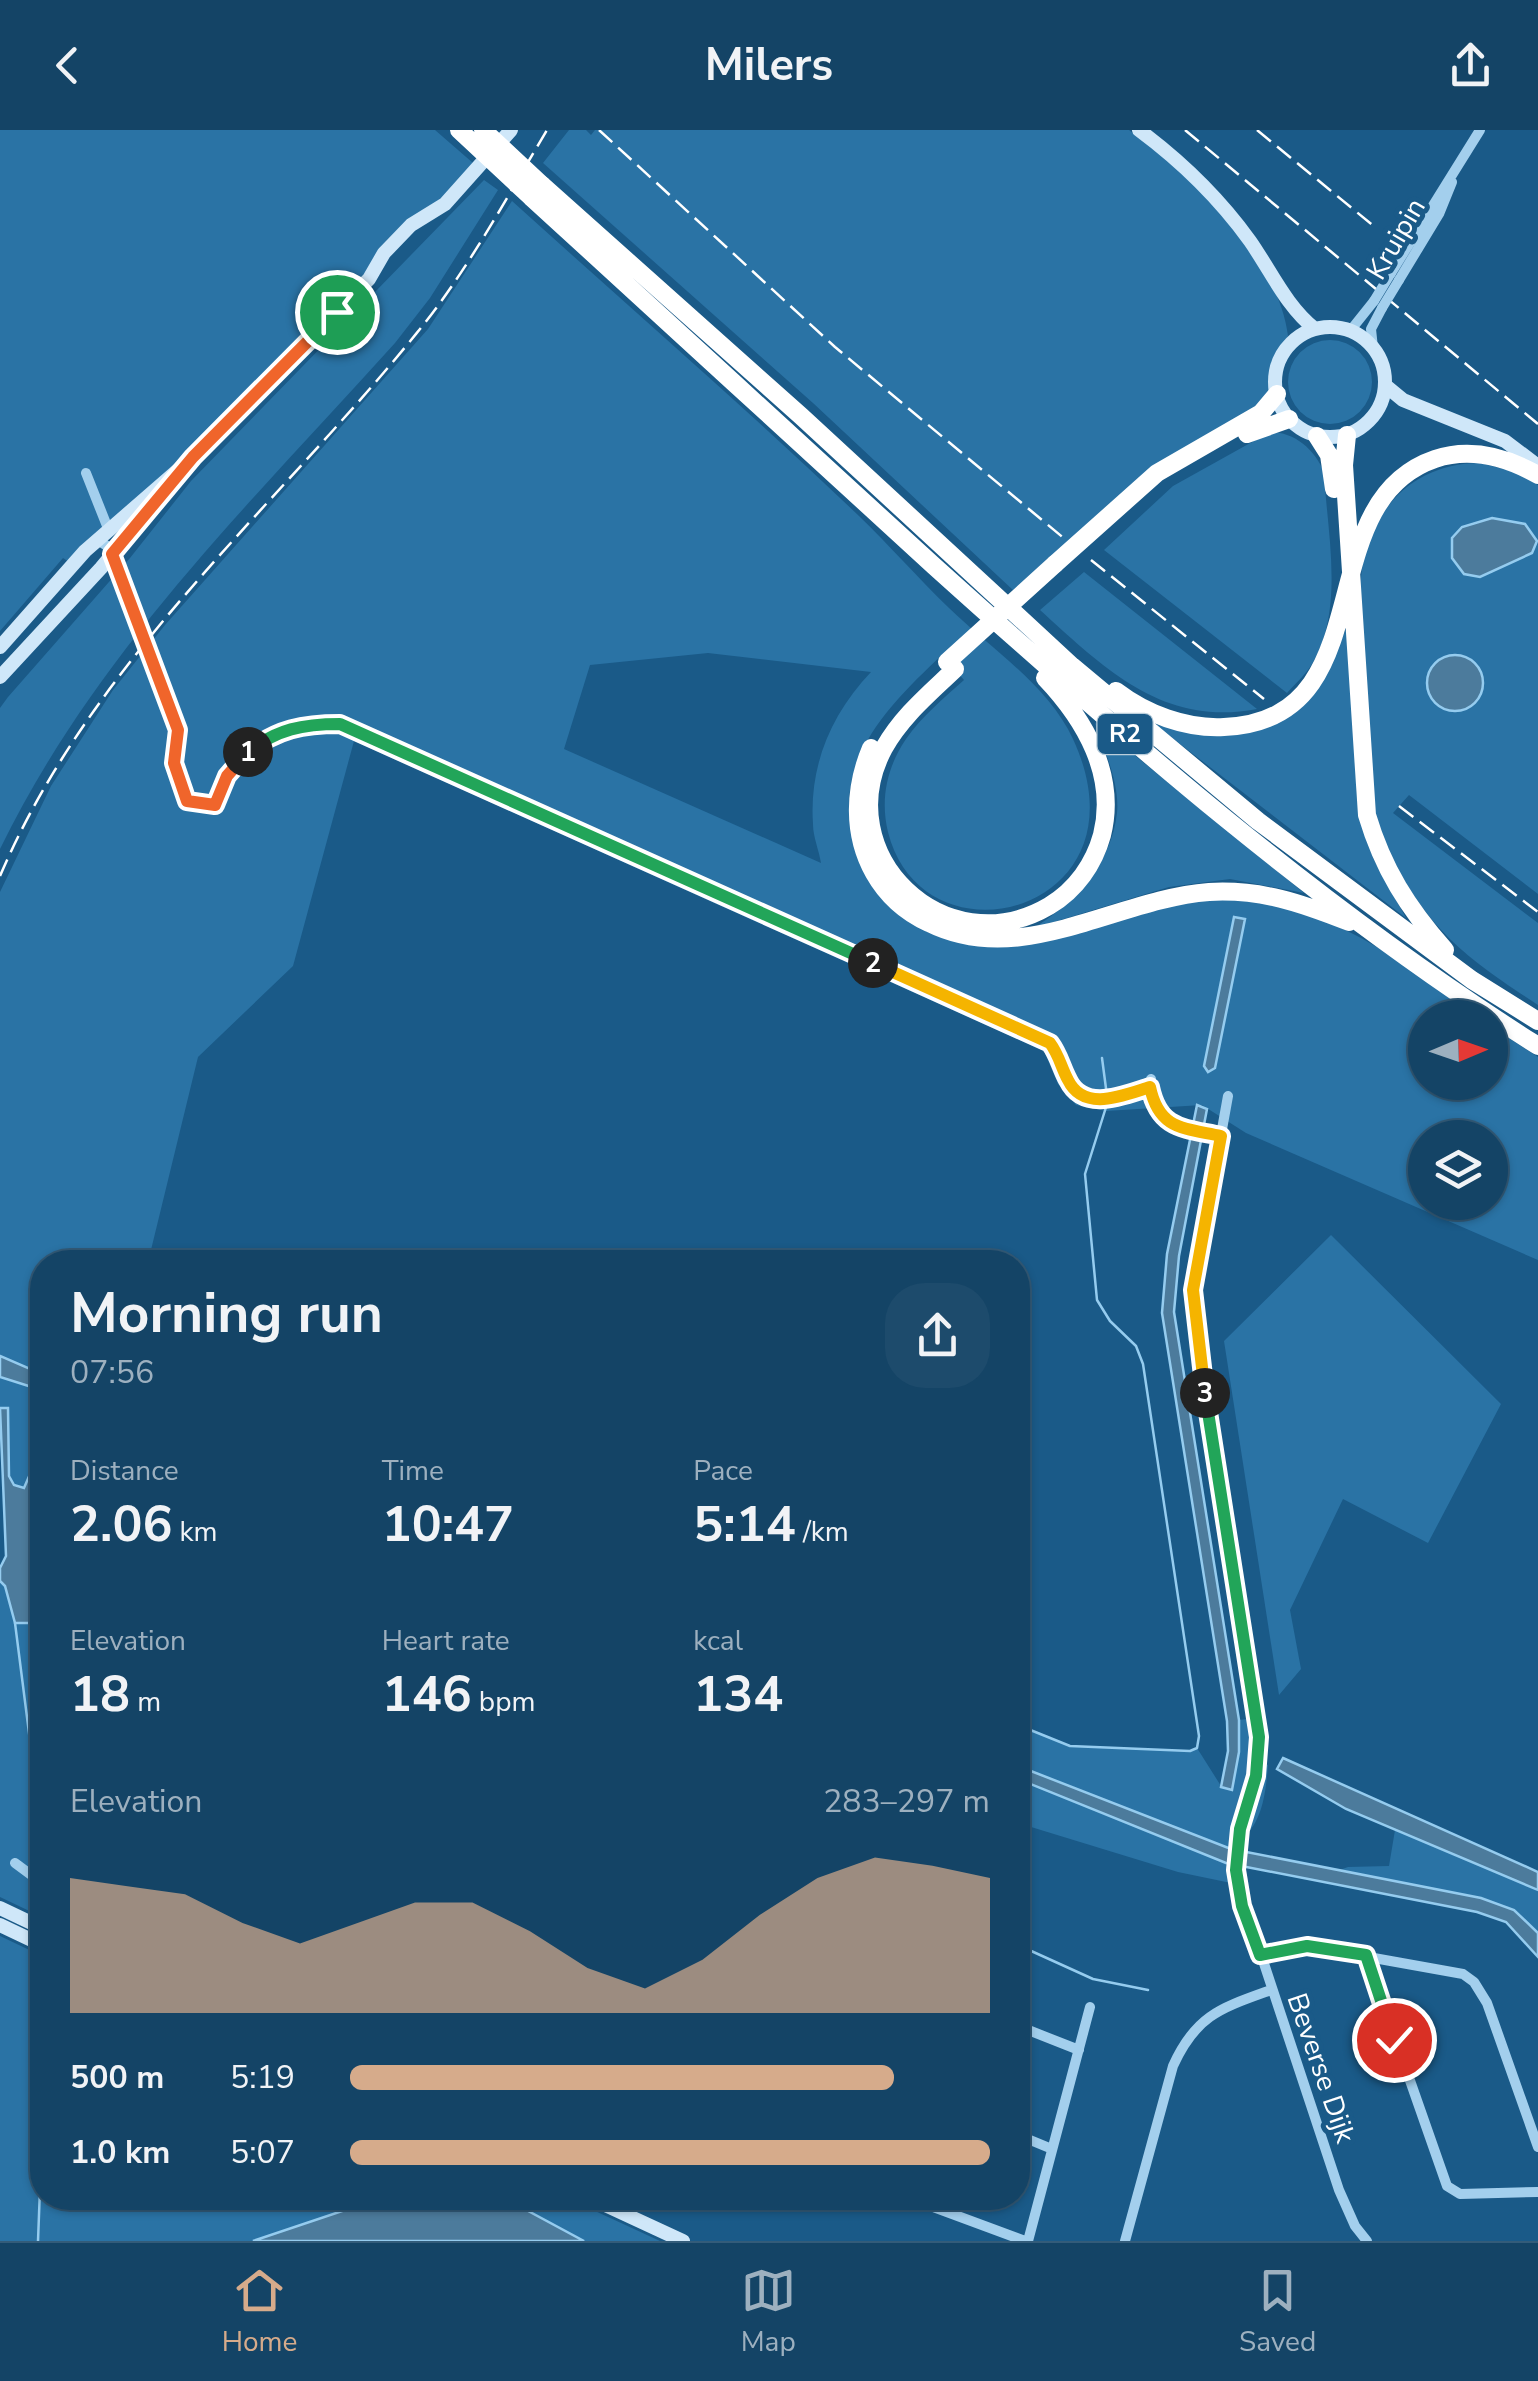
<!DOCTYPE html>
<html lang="en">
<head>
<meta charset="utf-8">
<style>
  body { margin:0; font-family:"Nunito Sans",sans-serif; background:#1d4b6c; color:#f1f3f6; height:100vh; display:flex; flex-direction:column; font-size:38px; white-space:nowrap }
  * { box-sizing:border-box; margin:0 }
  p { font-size:32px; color:#9db0bf }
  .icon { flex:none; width:55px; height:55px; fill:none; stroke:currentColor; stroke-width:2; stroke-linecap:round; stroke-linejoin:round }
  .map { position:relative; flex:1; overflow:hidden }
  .sheet { position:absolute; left:30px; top:1120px; width:1000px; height:960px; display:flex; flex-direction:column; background:#144466; border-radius:40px; box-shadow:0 2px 8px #0004,0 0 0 2px #335c7a }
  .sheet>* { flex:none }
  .needle { width:65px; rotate:88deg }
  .fabs { position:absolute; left:1408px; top:870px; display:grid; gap:20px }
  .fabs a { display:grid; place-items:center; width:100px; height:100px; border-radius:50%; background:#144466; box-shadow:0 2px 8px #0004,0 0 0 2px #335c7a; font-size:50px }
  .pin { position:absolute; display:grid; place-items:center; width:85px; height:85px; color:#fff; margin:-42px; border:5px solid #fff; border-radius:50%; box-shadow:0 2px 10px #0007 }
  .km { position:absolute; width:50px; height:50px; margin:-25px; border-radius:50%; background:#222; color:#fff; font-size:28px; line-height:50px; text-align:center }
  .round { display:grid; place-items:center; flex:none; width:105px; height:105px; border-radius:40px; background:#1d4b6c }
  .head { display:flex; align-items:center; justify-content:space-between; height:170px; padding:0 40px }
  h1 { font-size:55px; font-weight:700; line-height:75px }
  .stats { display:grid; grid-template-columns:repeat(3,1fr); gap:15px; height:170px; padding:10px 40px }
  .stats div { display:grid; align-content:center }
  .stats b { font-size:50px; font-weight:700 }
  .stats small { font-size:28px; font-weight:400 }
  .stats p { font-size:28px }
  .chart { height:280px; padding:20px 40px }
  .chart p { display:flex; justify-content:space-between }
  .chart svg { width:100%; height:180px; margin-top:10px; fill:#d6ab8b; opacity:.7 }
  ul { padding:0 40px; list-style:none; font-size:32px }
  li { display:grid; grid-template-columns:160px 120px 1fr; align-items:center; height:75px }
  li i { height:25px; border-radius:12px; background:#d6ab8b }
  header { display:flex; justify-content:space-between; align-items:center; height:130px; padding:0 40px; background:#144466; font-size:45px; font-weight:700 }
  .tab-bar { display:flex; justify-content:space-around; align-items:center; height:140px; border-top:2px solid #335c7a; background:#144466; font-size:28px; color:#9db0bf }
  .tab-bar a { display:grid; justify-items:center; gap:5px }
  .tab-bar .active { color:#d6ab8b }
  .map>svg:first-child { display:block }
  .green { fill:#2a73a5; fill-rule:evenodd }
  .water { fill:#4c7b9c; stroke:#95ccef; stroke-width:2.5 }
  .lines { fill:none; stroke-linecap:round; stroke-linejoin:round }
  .stream { stroke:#95ccef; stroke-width:2.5 }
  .minor { stroke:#a3cfed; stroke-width:10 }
  .secondary { stroke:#cfe7f9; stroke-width:14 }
  .motorway { stroke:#fff; stroke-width:18 }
  .rail { stroke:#fff; stroke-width:2.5; stroke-dasharray:18 8; stroke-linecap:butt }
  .minor-bridge { stroke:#a3cfed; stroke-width:10 }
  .motorway-bridge { stroke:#fff; stroke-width:18 }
  .split-1-casing { stroke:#fff; stroke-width:20 }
  .split-2-casing { stroke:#fff; stroke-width:20 }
  .split-3-casing { stroke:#fff; stroke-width:20 }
  .split-4-casing { stroke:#fff; stroke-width:20 }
  .split-1 { stroke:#f0652b; stroke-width:12 }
  .split-2 { stroke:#22a559; stroke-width:12 }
  .split-3 { stroke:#f5b400; stroke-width:12 }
  .split-4 { stroke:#22a559; stroke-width:12 }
  .labels { text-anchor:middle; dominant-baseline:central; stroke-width:10; stroke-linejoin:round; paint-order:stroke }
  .shield { fill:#1a5a88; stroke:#bacedb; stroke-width:2.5 }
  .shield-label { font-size:25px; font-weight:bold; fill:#fff }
  .street-label { font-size:28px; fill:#fff; stroke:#1a5a88 }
</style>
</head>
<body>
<header><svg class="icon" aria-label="back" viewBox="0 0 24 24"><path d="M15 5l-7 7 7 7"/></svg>Milers<svg class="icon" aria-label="share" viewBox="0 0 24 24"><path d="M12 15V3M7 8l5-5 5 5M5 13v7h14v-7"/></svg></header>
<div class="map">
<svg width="1538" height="2111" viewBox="0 0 1538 2111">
  <rect width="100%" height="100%" fill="#1a5a88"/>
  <path class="green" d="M0,0H435L473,33C466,42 459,51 452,59C424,86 378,102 368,143L185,328L69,432L63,428L0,501Z
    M569,0H586L591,5L595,0H1129C1190,46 1278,125 1288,206L1274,228L1270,263L1264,272L1048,428L1014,461L813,273L543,33Z
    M484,50L498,60L430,168L395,213C250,374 96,522 0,719V578L8,567L130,428L191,351Z
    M512,71C628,176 746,278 859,386C890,416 918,448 949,478C990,518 1048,555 1073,609C1153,782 923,842 888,702C880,669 887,637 906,609C922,586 944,568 964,550L942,525C892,572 833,629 853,706C859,728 874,744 888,763C895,772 902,786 912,792C1011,857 1148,755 1260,769C1274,770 1289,778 1303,783C1372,806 1420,845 1478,887L1425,888V952H1490V896L1538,927V1130L1246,1003L1202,975L1106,981L1076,975L1058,954L1044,921L354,611L293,836L198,927L150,1124L168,1132H42V1244L0,1226V762L51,656L113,560L165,495L428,199ZM708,523L871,542C831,584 809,636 813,694C813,707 819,720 821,733L564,619L590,535ZM1234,787L1245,790L1215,938L1209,942L1204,936ZM1425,1008H1490V1072H1425Z
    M1288 252a42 42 0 1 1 84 0a42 42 0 1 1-84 0Z
    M1270,302C1295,302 1315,320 1324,342C1327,403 1345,479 1312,534C1306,544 1295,554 1287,563L1104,420L1173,356Z
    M1480,333L1515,342L1538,355V764L1409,665L1393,683L1538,793V875C1465,827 1427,799 1387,719C1365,676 1369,616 1367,569C1366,533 1357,471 1362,439C1372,376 1416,333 1480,333Z
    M1084,442L1257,579C1163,597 1105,539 1040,480Z
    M1349,493L1357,670L1373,728L1406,788L1154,594C1173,598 1196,606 1215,606C1293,605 1321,555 1349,493Z
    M1095,593L1304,763L1230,749L1169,757L1034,798C1076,771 1111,734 1117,683C1120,654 1104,619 1095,593Z
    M1331,1105L1501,1274L1428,1413L1343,1369L1290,1480L1301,1539L1279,1565L1224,1211Z
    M0,1247L38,1259L30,1344L24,1358L14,1356L9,1347L8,1279L0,1278Z
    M0,1451L5,1456L15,1493H42V1787L0,1767Z
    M1255,1588V1628L1268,1635C1266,1660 1263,1691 1243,1708L1230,1705L1231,1719L1018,1636V1595L1070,1616L1190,1621L1197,1618L1221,1656L1232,1660L1239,1622V1590Z
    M1018,1649L1226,1733L1231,1753L1178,1742L1018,1693Z
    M1395,1700L1538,1760V1803L1514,1780L1337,1741L1348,1737L1389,1736Z
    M0,1806L42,1826V2068H567L660,2111H0Z"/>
  <path class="water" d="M1492,388L1525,394L1537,411L1532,423L1480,447L1464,444L1452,428V408L1462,397Z
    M1427 553a28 28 0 1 1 56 0a28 28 0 1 1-56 0Z
    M1234,787L1245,789L1215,938L1208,942L1204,936Z
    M1197,975L1207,979L1179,1126L1174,1182L1239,1590V1622L1232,1660L1221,1657L1228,1621L1227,1591L1162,1183L1167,1124Z
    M0,1226L42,1244V1316L33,1315L38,1259L0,1247Z
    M0,1278H8L9,1346L14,1355L24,1358L30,1344L42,1345V1493H15L5,1456L0,1451V1438L6,1426Z
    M1283,1628L1538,1742V1760L1346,1679L1277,1639Z
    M1018,1636L1231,1719L1481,1768L1514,1780L1538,1803V1827L1506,1792L1477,1782L1226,1733L1018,1649Z
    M384,2068H504L584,2111H253L351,2078L374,2080Z"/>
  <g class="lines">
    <path class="stream" d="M1102,928L1107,966
      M31,1204L42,1209
      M15,1493L42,1705
      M1018,1595L1070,1616L1190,1621L1197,1618L1199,1606L1143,1234L1136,1216L1110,1191L1097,1170L1085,1044L1107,974
      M1018,1815L1093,1849L1148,1860
      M37,1850L42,1947
      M38,2111L42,2006"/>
    <path class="minor" d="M1391,143L1480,0
      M1399,150L1439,84L1452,52
      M1350,201L1374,171
      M1373,218L1371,199L1382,178
      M86,343L109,401
      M98,410L107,416L118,435L179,600L174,633L187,671L215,675C240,615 275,593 340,594L1050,913C1059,925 1061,937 1068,950C1084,983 1124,965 1150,957
      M1151,949C1144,993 1188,999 1221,1006
      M1228,966L1193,1160L1195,1202L1259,1607C1256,1656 1233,1702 1237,1752L1339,2060L1355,2096L1367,2111
      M15,1733L42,1753
      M1259,1825L1307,1816L1463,1844L1474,1852L1487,1873L1538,2017
      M1366,1825L1447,2056L1460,2064L1538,2062
      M1018,1896L1079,1920
      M1018,2005L1052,2019
      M909,2068L1025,2111
      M1028,2111L1090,1877
      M1125,2111L1173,1936C1196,1885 1221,1878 1271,1860"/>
    <path class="secondary" d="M1139,0C1182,32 1219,68 1250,111C1271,141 1286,176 1315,199
      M1275 252a55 55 0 1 1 110 0a55 55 0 1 1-110 0Z
      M1386,256L1403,270L1505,311L1538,336
      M0,517L85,421L193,327L369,149L384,123L411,95L445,74L511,0
      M0,547L101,438L167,359
      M0,1778L42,1798
      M0,1795L42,1815
      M590,2068L683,2111"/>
    <path class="motorway" d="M542,55L801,286L1072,536L1258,691L1472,850L1538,891
      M532,68C666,191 800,313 934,436C1125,608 1321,779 1538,916
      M1247,304L1289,289
      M1347,305L1344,335L1367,685C1383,739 1408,778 1445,820
      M1317,306L1329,325L1334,359
      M1055,434L1157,343L1261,283L1277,264
      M955,539C929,564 902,586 884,618C827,725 945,837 1049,776C1076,760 1094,734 1102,705C1117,645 1085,590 1045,548
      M1116,561C1146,584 1186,599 1224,597C1387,590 1306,373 1435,329C1471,317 1506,327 1538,345
      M871,618C854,658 852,704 874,743C887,766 905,782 929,793C1021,839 1116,769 1209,762C1261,759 1301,773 1349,792"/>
    <path class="rail" d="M599,0L835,217L1066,410
      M1185,0L1538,294
      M1257,0L1376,98
      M1091,430L1264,569
      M1399,676L1538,782
      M0,746C93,529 275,379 420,199C469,138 507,67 547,0"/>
    <path class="minor-bridge" d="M1374,171L1391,143
      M1382,178L1399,150"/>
    <path class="motorway-bridge" d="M459,0L532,68
      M483,0L542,55
      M947,532L1055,434"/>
  </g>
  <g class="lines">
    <defs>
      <path id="split-1" d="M248,622L227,646L215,675L187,671L174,633L178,600L112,424L193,327L337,182"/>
      <path id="split-2" d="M248,622C277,599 303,594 340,594L873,833"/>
      <path id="split-3" d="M873,833L1050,913C1059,925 1061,937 1068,950C1084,983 1124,965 1150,957C1159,1000 1184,998 1221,1006L1193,1160L1205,1263"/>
      <path id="split-4" d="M1205,1263L1259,1607L1256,1646L1240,1699L1236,1740L1242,1776L1260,1825L1307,1816L1366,1825L1394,1910"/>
    </defs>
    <use href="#split-1" class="split-1-casing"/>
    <use href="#split-2" class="split-2-casing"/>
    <use href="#split-3" class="split-3-casing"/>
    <use href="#split-4" class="split-4-casing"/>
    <use href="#split-1" class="split-1"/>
    <use href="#split-2" class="split-2"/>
    <use href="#split-3" class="split-3"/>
    <use href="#split-4" class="split-4"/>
  </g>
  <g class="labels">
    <rect class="shield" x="1097.5" y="584" width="55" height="40" rx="8"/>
    <g class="shield-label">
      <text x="1125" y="604">R2</text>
    </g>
    <g class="street-label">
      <text transform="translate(1396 109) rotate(-60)">Kruipin</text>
      <text transform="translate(1321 1938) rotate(71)">Beverse Dijk</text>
    </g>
  </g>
</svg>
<div class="fabs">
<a><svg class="needle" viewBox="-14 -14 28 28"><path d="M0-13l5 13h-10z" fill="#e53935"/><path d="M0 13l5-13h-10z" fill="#9db0bf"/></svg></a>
<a><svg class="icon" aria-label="layers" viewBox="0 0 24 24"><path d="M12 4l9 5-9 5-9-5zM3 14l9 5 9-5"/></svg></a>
</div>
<div class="pin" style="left:337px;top:182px;background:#1e9e55"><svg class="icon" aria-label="arrive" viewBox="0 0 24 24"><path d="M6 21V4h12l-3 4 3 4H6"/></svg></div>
<div class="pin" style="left:1394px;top:1910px;background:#d93025"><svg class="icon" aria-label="check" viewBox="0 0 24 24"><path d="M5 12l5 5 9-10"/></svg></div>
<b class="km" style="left:248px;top:622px">1</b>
<b class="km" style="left:873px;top:833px">2</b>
<b class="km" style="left:1205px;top:1263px">3</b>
<section class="sheet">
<div class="head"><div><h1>Morning run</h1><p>07:56</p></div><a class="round"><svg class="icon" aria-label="share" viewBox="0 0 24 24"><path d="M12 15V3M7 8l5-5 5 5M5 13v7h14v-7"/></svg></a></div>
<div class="stats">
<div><p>Distance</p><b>2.06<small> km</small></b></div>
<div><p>Time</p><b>10:47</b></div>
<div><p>Pace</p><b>5:14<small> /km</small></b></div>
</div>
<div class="stats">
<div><p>Elevation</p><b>18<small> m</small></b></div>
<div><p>Heart rate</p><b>146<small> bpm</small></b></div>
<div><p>kcal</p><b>134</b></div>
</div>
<div class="chart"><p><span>Elevation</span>283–297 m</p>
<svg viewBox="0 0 160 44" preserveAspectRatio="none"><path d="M0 44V11L10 13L20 15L30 22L40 27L50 22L60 17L70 17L80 24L90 33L100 38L110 31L120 20L130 11L140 6L150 8L160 11V44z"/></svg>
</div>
<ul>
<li><b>500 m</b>5:19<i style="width:85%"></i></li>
<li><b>1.0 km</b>5:07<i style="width:100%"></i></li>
</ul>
</section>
</div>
<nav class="tab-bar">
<a class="active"><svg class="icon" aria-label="home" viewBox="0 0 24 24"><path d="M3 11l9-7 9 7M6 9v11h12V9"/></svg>Home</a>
<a><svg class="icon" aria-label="map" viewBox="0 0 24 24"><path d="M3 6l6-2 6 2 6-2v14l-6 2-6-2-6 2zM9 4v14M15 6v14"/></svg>Map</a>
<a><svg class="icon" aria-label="saved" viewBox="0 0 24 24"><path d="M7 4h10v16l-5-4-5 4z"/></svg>Saved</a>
</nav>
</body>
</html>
